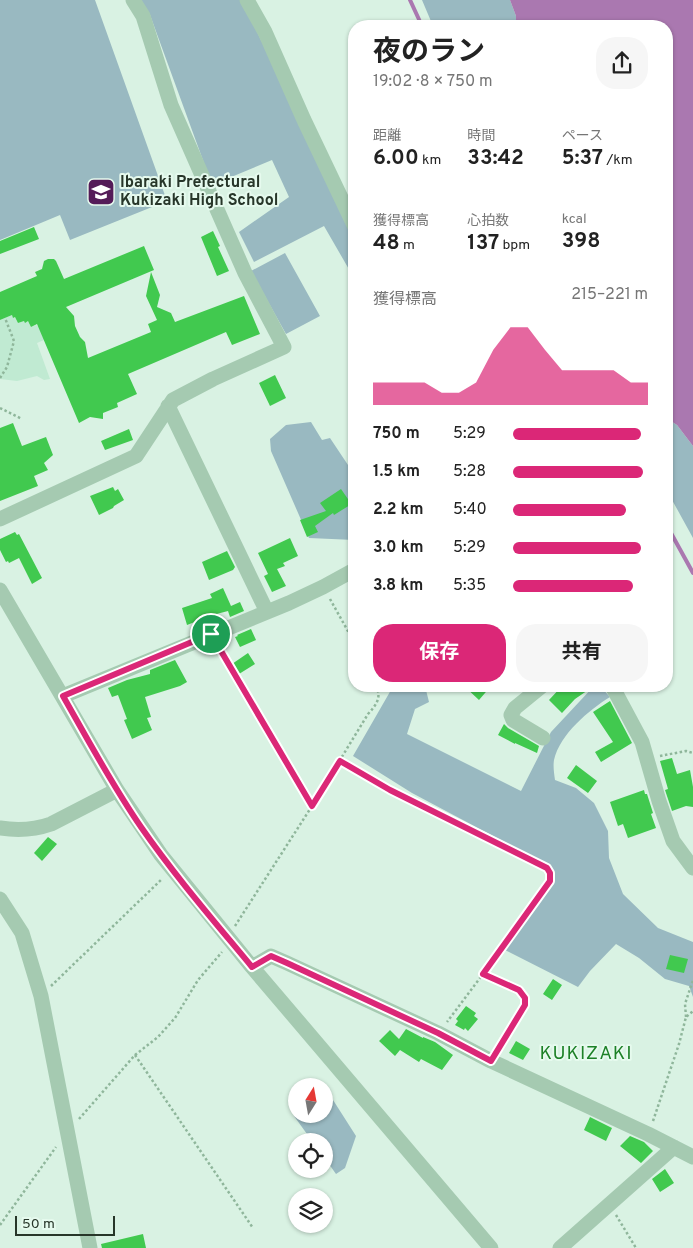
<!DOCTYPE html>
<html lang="ja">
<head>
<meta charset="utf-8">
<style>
  body { margin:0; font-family:Overpass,"Noto Sans JP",sans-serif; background:#f6f6f6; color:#222; height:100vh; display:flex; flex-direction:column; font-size:19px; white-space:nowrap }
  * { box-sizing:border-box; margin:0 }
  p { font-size:16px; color:#767676 }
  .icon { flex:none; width:28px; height:28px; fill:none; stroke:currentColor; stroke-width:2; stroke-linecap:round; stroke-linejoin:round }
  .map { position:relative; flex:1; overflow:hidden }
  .panel { position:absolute; left:348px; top:20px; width:325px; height:672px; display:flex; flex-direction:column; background:#fff; border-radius:20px; box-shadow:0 1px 4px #0004 }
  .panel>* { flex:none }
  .needle { width:32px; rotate:11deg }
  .controls { position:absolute; left:288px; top:1078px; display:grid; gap:10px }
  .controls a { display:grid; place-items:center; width:45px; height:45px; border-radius:50%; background:#fff; box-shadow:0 1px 4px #0004; font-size:25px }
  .scale { position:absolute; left:15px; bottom:12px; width:100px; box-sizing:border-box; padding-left:5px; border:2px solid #273629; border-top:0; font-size:14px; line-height:18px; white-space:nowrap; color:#273629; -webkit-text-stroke:4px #e6faee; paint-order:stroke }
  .pin { position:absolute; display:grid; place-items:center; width:42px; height:42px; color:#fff; margin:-21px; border:2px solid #fff; border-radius:50%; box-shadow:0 1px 5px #0007 }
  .round { display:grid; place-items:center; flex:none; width:52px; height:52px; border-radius:20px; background:#f6f6f6 }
  .summary { display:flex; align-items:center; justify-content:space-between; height:85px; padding:0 25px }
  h1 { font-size:28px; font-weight:700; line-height:38px }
  .metrics { display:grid; grid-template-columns:repeat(3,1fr); gap:8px; height:85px; padding:5px 25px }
  .metrics div { display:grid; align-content:center }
  .metrics b { font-size:21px; font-weight:700 }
  .metrics small { font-size:14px; font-weight:400 }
  .metrics p { font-size:14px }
  .chart { height:140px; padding:10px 25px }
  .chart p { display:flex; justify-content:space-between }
  .chart svg { width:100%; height:90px; margin-top:5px; fill:#db2777; opacity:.7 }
  .primary-button { display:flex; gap:10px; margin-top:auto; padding:10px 25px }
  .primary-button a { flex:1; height:58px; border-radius:20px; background:#db2777; color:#fff; font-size:20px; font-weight:700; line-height:58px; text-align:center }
  .primary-button a+a { background:#f6f6f6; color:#222 }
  ul { padding:0 25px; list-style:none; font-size:16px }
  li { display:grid; grid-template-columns:80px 60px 1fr; align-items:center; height:38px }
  li i { height:12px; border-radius:6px; background:#db2777 }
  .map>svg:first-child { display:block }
  .green { fill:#99b9c1 }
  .plaza { fill:#c0ead2 }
  .water { fill:#aa78b0 }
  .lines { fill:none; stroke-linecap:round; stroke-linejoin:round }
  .stream { stroke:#aa78b0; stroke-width:4 }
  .building { fill:#41c94f }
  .path { stroke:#8fb69b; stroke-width:2.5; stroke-dasharray:2.5 2.5; stroke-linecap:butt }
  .minor { stroke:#a5cab1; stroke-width:15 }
  .route-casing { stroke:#fff; stroke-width:10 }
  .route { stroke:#db2777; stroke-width:6 }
  .labels { text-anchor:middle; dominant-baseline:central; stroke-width:4; stroke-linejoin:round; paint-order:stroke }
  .poi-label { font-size:16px; font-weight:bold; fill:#273629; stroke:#e6faee; text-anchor:start }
  .quarter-label { font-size:19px; letter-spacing:1px; fill:#1d8127; stroke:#e6faee }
</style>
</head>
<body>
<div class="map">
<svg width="693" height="1248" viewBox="0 0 693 1248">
  <rect width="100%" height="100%" fill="#d9f2e3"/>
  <path class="green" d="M0,0H95L167,201L70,240L60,215L0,240Z
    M141,0H242L354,235V278L324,226L254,262L239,232L289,197L272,160L212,185L150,15Z
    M422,0H510L516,16V26H433Z
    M285,253L320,316L286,334L251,271Z
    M666,418L677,425L693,446V538L666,489Z
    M311,422L322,440L330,438L348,465L354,460V540L309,538L271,451L270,439L286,425Z
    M389,686H425L429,702L415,709L407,734L521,791L551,732L594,686H600L610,697C589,710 560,734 554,760C553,766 554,773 555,780L576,788L594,803L608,831L609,858L623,894L658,928L693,942V997L689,986L665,979L639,958L616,944L590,971L578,987L505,950L535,909L554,878L553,870L548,865L412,793L353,756L391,690Z
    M326,1089L356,1136L345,1168L336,1174L324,1157V1141H312L294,1116L297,1114H324V1091Z"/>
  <path class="plaza" d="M12,315L13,318L15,317L18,323L24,321L25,322L28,321L31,327L36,325L39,327L44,340L37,343L50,379L44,380L37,376L17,381L0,379V320Z"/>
  <path class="water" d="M510,0H693V446L677,425L666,418V26H516V16Z"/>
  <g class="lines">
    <path class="stream" d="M410,0L422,26
      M352,187L354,186
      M666,524L693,573"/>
  </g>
  <path class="building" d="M34,227L39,239L0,254V241Z
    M213,231L220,246L218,247L229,271L217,276L201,237Z
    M144,246L154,270L66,307L74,316L75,326L80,337L85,342L88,358L151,332L148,324L157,320L146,296L151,272L160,295L157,307L171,313L175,322L244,296L260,334L232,345L226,332L128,374L137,394L117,403L118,407L103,413V419L90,417L79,423L37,324L31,327L28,321L25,323L24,321L18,323L15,317L13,318L12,315L0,320V292L37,276L35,272L42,269L44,261L48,259H54L56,261L64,279Z
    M275,375L286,398L270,406L259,383Z
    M13,423L22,446L46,437L53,455L44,463L48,470L34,476L38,486L0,501V428Z
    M129,429L133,440L105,450L101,441Z
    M113,487L115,491L118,489L124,500L114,506L113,508L99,515L90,496Z
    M341,489L350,502L348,504L350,505L334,515L333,513L315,526L318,532L307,537L300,520L326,511L320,503Z
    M15,532L17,535L19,534L42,578L32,584L19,558L9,563L8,561L6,562L0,550V539Z
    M290,538L298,556L283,563L285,566L277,569L286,586L272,592L264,576L268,574L258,553Z
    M227,551L235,567L233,570L209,580L202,562Z
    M223,588L231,606L240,602L244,611L230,617L228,611L205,617V618L187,625L182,608L212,598L210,594Z
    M251,629L256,640L240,647L235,637L238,636L237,635Z
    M248,653L255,664L239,674L232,664Z
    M175,660L187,682L180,686L145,697L151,717L147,718L152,730L132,739L124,720L127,719L118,695L112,697L108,688L127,680L150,674V670Z
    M464,686H491L479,700Z
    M562,686H594L575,699L562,713L549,700Z
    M610,701L632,743L601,762L595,752L613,742L593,712Z
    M504,724L508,728L539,746L537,753L515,743V744L498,735Z
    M672,758L677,774L690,770L693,787V807L686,806L672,811L665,790L668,789L660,761Z
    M576,765L597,781L588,793L567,778Z
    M644,790L645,794H647L653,813L651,814L656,828L628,838L623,824L618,826L610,802Z
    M48,837L57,844L42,861L34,853Z
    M670,955L688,959L684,973L666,969Z
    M553,979L562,985L552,1000L543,994Z
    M466,1006L476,1013L474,1016L478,1019L468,1031L465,1028L464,1030L455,1025L458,1021L456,1019Z
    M406,1029L423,1038V1037L435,1042L453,1055L442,1070L421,1059L419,1062L400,1050L395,1056L379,1041L390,1030L399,1039Z
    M516,1041L530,1049L523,1060L509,1053Z
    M590,1117L612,1128L606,1141L584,1130Z
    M630,1136L644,1142L653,1151L641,1163L620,1146Z
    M665,1169L674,1183L660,1192L652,1179Z
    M143,1234L146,1248H102L101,1244Z"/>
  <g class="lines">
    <path class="path" d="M0,378L7,367L14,341L5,318
      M0,408L22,419
      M330,599L354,642
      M217,647L312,805
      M660,756L686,751L693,753
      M340,761L390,790L547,868L550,873V881L489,966L447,1022
      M235,926L312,806L368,714C376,705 382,698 376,686
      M483,974L519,990L525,998V1005L498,1049
      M51,986L162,879
      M686,1017L685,1004L693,980
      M135,1055L253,1228
      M79,1119L135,1055L158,1037L175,1018L198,980L222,952
      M653,1121L679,1044L686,1017L693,1011
      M616,1215L636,1248
      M0,1225L56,1147"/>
    <path class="minor" d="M247,0L265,32L304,120L354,225
      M168,406L267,612
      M0,519L136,456L173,400L213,379L284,347L245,273L171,105L143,16L133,0
      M0,590L117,790L161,855L252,967L491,1248
      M542,686L515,708L511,715L513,720L543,738
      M612,686L642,742L659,801L673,841L693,868
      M63,696L289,603L323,587L354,570
      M0,828C18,831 34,830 51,824L117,790
      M0,899L22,933L41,996L90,1248
      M252,967L271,956L287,963L438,1033L491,1061L648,1134L693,1157
      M560,1248L674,1147"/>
  </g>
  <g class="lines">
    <defs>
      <path id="route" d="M211,634L312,806L340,761L390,790L547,868L550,873V881L483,974L519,990L525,998V1005L491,1061L438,1033L287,963L271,956L252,967C214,921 175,876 141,827C112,785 88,740 63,696Z"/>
    </defs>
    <use href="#route" class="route-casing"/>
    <use href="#route" class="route"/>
  </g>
  <defs>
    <symbol id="school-square" viewBox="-11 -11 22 22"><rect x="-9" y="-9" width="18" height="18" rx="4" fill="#541b58" stroke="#e6faee"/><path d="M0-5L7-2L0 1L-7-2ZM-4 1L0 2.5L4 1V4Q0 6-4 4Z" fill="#fff"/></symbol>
  </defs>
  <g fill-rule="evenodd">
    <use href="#school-square" x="85" y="176" width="32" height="32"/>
  </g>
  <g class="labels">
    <g class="poi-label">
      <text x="120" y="183">Ibaraki Prefectural<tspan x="120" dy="18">Kukizaki High School</tspan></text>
    </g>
    <g class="quarter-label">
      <text x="586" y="1054">KUKIZAKI</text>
    </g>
  </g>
</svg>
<div class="controls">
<a><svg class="needle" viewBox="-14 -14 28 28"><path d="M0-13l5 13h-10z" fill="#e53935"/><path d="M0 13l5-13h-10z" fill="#767676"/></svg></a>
<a><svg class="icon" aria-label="locate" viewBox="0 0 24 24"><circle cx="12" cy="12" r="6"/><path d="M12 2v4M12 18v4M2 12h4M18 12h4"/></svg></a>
<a><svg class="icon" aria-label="layers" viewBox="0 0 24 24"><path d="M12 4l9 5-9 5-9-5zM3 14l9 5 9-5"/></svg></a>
</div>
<div class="scale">50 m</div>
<div class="pin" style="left:211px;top:634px;background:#1e9e55"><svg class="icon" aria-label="arrive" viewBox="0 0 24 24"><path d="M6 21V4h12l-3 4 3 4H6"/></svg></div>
<section class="panel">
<div class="summary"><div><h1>夜のラン</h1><p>19:02 · 8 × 750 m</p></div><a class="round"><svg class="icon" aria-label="share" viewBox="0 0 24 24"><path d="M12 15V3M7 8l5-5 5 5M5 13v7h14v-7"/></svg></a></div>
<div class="metrics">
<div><p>距離</p><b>6.00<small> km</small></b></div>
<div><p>時間</p><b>33:42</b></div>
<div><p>ペース</p><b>5:37<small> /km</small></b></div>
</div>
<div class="metrics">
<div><p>獲得標高</p><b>48<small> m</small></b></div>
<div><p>心拍数</p><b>137<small> bpm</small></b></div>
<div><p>kcal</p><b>398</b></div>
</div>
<div class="chart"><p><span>獲得標高</span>215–221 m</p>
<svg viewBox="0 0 160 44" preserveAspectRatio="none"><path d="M0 44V33L10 33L20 33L30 33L40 38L50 38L60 33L70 17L80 6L90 6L100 17L110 27L120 27L130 27L140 27L150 33L160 33V44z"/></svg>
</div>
<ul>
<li><b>750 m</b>5:29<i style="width:95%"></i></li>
<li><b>1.5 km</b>5:28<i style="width:96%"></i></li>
<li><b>2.2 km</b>5:40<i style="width:84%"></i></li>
<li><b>3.0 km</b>5:29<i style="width:95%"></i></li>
<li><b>3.8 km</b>5:35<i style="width:89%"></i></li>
</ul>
<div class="primary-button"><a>保存</a><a>共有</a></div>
</section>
</div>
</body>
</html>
